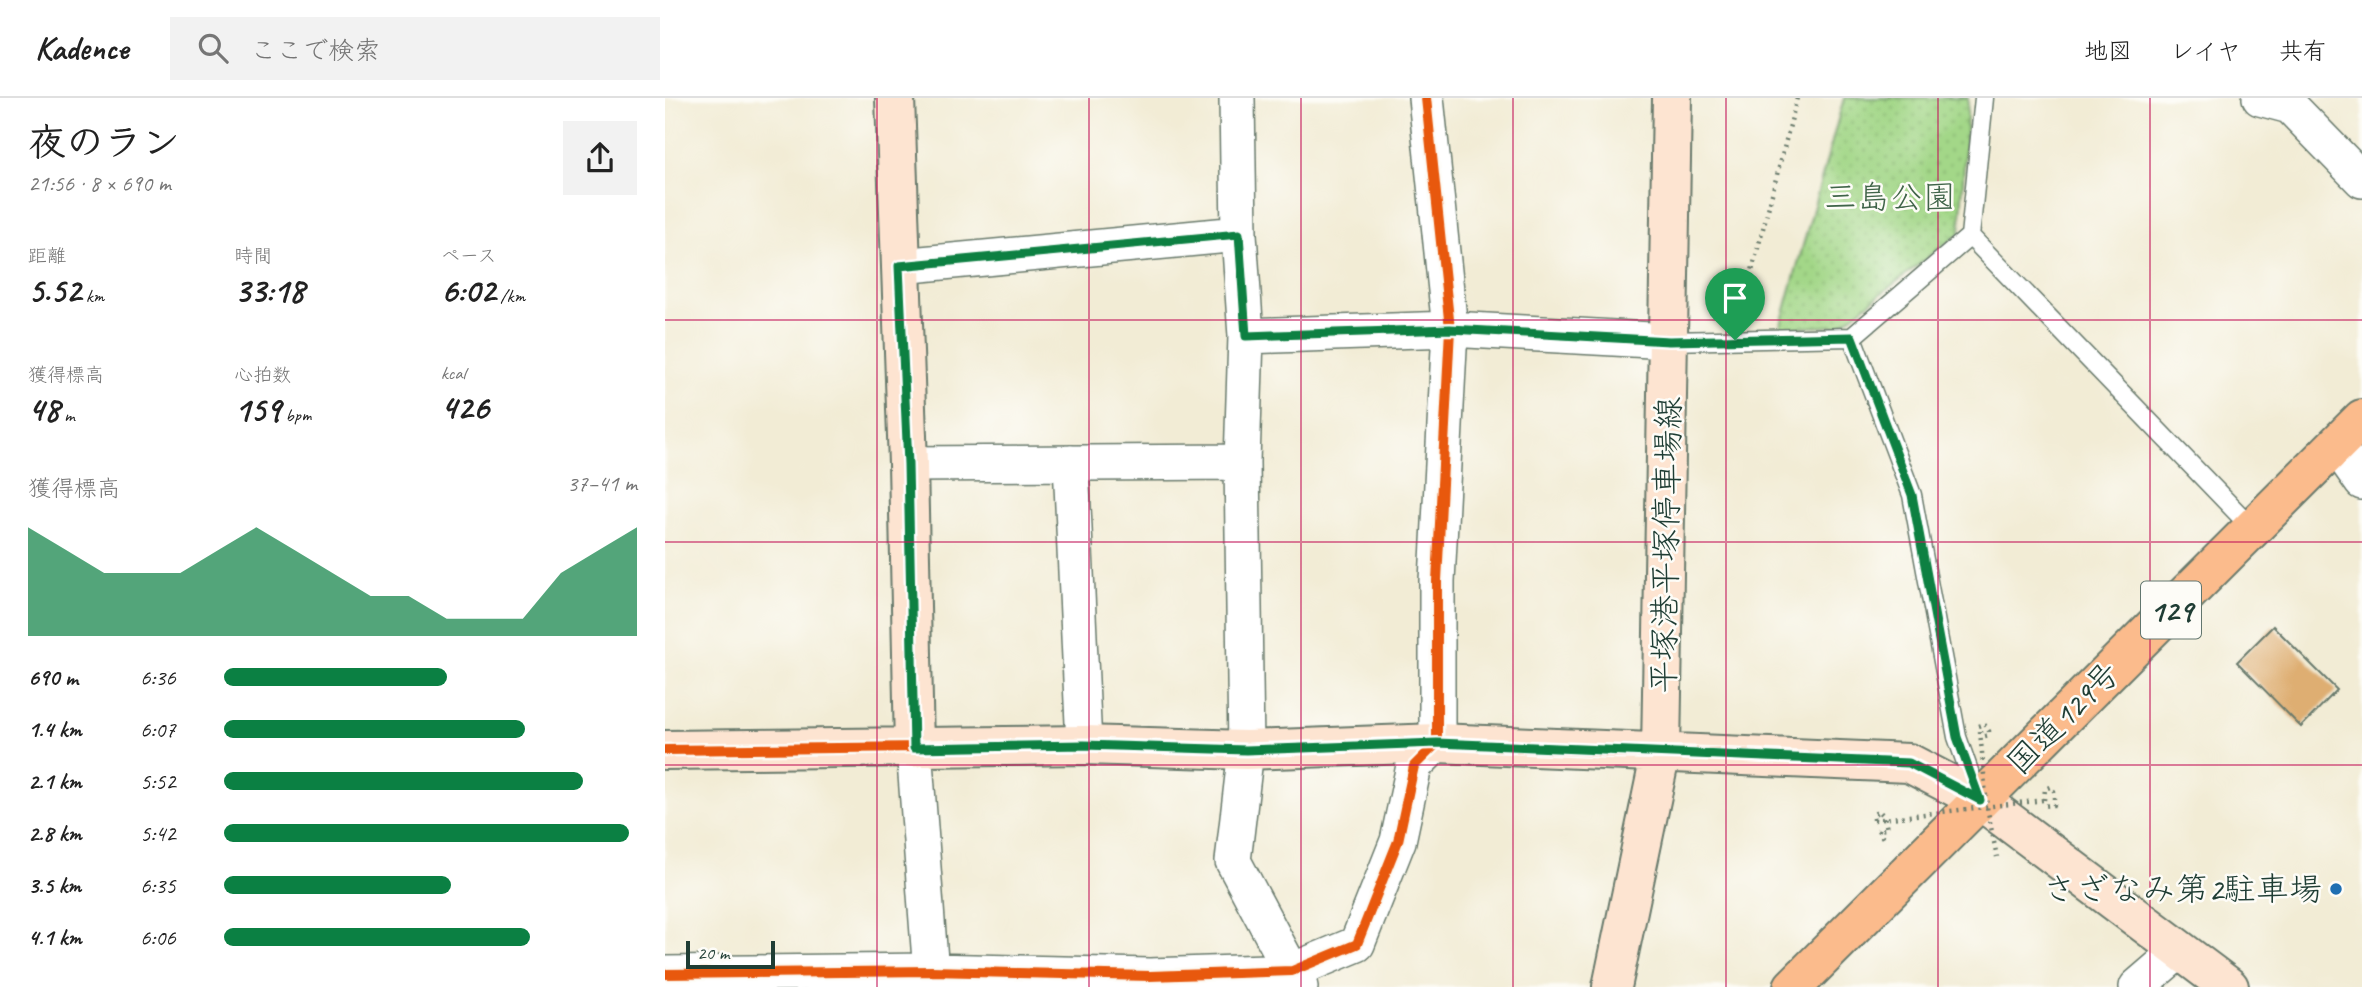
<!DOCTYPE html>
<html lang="ja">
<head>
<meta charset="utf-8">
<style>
  body { margin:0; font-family:Caveat,"Klee One",sans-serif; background:#f2f2f2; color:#222; height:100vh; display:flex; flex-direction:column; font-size:26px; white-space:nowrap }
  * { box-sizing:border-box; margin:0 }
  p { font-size:23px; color:#767676 }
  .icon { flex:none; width:38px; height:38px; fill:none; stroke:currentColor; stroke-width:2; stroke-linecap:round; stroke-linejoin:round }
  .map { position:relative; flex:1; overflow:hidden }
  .side { display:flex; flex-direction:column; background:#fff; width:665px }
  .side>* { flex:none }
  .scale { position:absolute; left:21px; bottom:18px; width:89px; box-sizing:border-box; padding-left:7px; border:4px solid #1f3d34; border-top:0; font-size:19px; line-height:24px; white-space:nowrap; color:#1f3d34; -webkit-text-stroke:5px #fdfcf7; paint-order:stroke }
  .pin { position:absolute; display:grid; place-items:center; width:60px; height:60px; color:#fff; margin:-72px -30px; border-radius:50% 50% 50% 0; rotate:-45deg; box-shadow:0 0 7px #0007 }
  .pin .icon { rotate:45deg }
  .round { display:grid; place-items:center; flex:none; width:74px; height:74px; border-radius:0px; background:#f2f2f2 }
  .summary { display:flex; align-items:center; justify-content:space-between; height:119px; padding:0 28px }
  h1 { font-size:38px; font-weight:600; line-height:52px }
  .figures { display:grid; grid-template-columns:repeat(3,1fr); gap:10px; height:119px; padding:7px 28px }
  .figures div { display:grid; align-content:center }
  .figures b { font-size:35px; font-weight:600 }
  .figures small { font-size:19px; font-weight:400 }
  .figures p { font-size:19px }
  .chart { height:196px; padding:14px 28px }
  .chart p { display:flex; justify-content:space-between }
  .chart svg { width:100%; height:126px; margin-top:7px; fill:#0b8043; opacity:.7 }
  ul { padding:0 28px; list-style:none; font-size:23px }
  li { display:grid; grid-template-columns:112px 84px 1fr; align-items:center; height:52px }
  li i { height:18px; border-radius:9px; background:#0b8043 }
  header { display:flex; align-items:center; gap:42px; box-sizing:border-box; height:98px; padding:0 35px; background:#fff; border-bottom:2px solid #e0e0e0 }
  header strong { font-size:33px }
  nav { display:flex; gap:38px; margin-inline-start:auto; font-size:24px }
  .search { width:490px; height:63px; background:#f2f2f2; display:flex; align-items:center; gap:18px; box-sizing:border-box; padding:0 24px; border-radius:0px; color:#767676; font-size:26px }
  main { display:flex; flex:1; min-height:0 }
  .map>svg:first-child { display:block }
  .grass { fill:url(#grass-dots); stroke:#618a5e; stroke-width:2 }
  .building { fill:#deae72 }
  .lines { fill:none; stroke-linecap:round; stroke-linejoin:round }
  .lane-casing { stroke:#697a6c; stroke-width:21 }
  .street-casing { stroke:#697a6c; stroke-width:38 }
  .secondary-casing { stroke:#697a6c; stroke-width:42 }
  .highway-casing { stroke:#697a6c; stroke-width:42 }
  .path { stroke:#697a6c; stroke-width:4.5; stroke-dasharray:2 5; stroke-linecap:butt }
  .lane { stroke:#fff; stroke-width:18 }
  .street { stroke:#fff; stroke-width:35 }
  .secondary { stroke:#fde4d1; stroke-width:38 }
  .highway { stroke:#fbbb8c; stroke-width:38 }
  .path-bridge { stroke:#697a6c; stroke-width:4.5; stroke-dasharray:2 5; stroke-linecap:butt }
  .cycleway-casing { stroke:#fdfcf7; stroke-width:15 }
  .cycleway { stroke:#e8590c; stroke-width:10 }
  .route-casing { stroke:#fff; stroke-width:14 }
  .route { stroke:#0b8043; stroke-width:9 }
  .grid { fill:none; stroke:#c2185b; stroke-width:2; stroke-opacity:0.55 }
  .poi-dot { fill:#1f6fb2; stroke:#fdfcf7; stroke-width:2.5 }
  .labels { text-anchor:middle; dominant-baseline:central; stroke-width:5; stroke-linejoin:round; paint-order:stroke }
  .shield { fill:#fdfcf7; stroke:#62766e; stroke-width:2 }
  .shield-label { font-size:32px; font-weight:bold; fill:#1f3d34 }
  .park-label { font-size:33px; fill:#406449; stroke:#fdfcf7 }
  .street-label { font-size:33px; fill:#1f3d34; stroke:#fdfcf7 }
  .poi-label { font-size:33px; fill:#1f3d34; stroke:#fdfcf7; text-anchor:end }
</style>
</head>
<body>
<header>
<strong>Kadence</strong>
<div class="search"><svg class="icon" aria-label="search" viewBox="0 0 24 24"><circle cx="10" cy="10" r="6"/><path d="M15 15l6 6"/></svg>ここで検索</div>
<nav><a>地図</a><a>レイヤ</a><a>共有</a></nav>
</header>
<main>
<section class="side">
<div class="summary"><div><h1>夜のラン</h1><p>21:56 · 8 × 690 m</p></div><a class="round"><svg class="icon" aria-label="share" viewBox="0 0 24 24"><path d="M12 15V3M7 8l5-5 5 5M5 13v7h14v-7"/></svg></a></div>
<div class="figures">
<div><p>距離</p><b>5.52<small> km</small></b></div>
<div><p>時間</p><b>33:18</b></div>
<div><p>ペース</p><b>6:02<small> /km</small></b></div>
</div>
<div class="figures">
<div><p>獲得標高</p><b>48<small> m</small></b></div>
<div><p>心拍数</p><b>159<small> bpm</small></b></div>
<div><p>kcal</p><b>426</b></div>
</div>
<div class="chart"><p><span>獲得標高</span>37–41 m</p>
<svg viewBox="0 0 160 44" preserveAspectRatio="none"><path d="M0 44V6L10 14L20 22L30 22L40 22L50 14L60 6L70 14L80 22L90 30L100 30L110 38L120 38L130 38L140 22L150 14L160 6V44z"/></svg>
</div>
<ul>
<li><b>690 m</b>6:36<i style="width:54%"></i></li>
<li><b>1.4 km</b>6:07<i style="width:73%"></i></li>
<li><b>2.1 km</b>5:52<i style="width:87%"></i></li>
<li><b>2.8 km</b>5:42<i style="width:98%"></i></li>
<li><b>3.5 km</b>6:35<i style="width:55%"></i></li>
<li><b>4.1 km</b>6:06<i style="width:74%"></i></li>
</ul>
</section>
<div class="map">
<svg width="1697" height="889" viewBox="0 0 1697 889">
  <defs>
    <pattern id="grass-dots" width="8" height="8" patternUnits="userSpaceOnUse" patternTransform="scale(1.75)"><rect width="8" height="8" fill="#a3d788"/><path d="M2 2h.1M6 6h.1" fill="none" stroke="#8cb976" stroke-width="1.8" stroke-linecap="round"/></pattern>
  </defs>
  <rect width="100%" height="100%" fill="#fdfcf7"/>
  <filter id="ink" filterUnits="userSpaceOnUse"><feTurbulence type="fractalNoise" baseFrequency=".0143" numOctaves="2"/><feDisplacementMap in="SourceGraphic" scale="14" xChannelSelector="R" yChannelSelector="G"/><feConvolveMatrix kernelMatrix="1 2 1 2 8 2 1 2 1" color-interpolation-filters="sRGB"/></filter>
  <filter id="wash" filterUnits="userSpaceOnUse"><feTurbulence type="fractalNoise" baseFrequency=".00686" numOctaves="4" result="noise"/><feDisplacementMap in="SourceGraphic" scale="28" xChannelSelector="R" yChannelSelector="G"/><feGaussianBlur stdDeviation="1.57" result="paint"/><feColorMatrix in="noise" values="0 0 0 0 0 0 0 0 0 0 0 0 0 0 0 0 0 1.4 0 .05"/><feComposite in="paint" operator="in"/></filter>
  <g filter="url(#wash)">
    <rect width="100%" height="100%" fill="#f2ecd5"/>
    <path class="grass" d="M1179,0H1303L1295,135L1174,228L1115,230Z"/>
    <g id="blocks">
      <path class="building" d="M1608,528L1672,592L1636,629L1572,564Z"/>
    </g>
  </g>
  <g filter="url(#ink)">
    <use href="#blocks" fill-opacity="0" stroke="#697a6c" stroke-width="2"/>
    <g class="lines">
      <defs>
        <path id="lane" d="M1305,138L1587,430
          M1187,239L1247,397L1292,639L1312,696
          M1004,243L1187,239L1305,138L1319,0"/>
        <path id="street" d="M572,0L574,136L581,238L577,364L581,652L568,763L635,889
          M1595,0L1625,8L1697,82
          M235,168L574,136
          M581,238L785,231L1004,243
          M1671,347L1697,384
          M406,365L419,647
          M243,366L577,364
          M249,650L267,889
          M0,876L266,873L485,878L627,873L692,846L733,743L749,668L772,645V483L785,231L761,0
          M1472,889L1515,852"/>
        <path id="secondary" d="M230,0L243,366L249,650
          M0,652L419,647L581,652L772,645L1244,665L1315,702L1564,889
          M947,889L996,654L1007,0"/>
        <path id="highway" d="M1128,889L1697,321"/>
      </defs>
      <use href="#lane" class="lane-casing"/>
      <use href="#street" class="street-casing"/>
      <use href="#secondary" class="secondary-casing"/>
      <use href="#highway" class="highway-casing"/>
      <path class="path" d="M1075,219L1132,0
        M1313,628L1319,626L1324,633V637L1316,639
        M1379,702L1380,691L1385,689L1389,693V707L1379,708
        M1209,722V716L1214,713L1219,718L1222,731L1212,732
        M1213,732L1218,740"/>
      <use href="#lane" class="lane"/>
      <use href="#street" class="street"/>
      <use href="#secondary" class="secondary"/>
      <use href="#highway" class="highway"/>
      <path class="path-bridge" d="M1315,633L1322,709L1332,759
        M1209,722L1379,702"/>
      <defs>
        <path id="cycleway" d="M0,652L419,647L581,652L772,645L952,654L1033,655L1244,665L1315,702
          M0,876L266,873L485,878L627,873L692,846L733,743L749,668L772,645V483L785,231L761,0"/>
      </defs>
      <use href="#cycleway" class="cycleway-casing"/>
      <use href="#cycleway" class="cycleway"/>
    </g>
  </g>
  <g class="lines" filter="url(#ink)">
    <defs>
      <path id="route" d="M574,136L581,238L785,231L1004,243L1187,239L1247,397L1292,639L1315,702L1244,665L772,645L581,652L419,647L249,650L243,366L234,168Z"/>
    </defs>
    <use href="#route" class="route-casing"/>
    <use href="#route" class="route"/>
  </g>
  <path class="grid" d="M212,0V889M424,0V889M636,0V889M848,0V889M1061,0V889M1273,0V889M1485,0V889M0,222H1697M0,444H1697M0,667H1697"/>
  <circle class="poi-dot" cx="1671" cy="791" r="7"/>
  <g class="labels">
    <rect class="shield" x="1476" y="483.5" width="60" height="57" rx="5"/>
    <g class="shield-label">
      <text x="1506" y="512">129</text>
    </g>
    <g class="park-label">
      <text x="1225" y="99">三島公園</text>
    </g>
    <g class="street-label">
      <text transform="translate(1001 447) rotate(-89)">平塚港平塚停車場線</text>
      <text transform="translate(1398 620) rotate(-45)">国道129号</text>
    </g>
    <g class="poi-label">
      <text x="1657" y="791">さざなみ第2駐車場</text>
    </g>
  </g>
</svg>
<div class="scale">20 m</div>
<div class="pin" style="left:1070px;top:242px;background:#1e9e55"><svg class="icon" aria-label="arrive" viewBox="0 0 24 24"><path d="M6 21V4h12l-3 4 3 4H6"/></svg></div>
</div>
</main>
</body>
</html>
